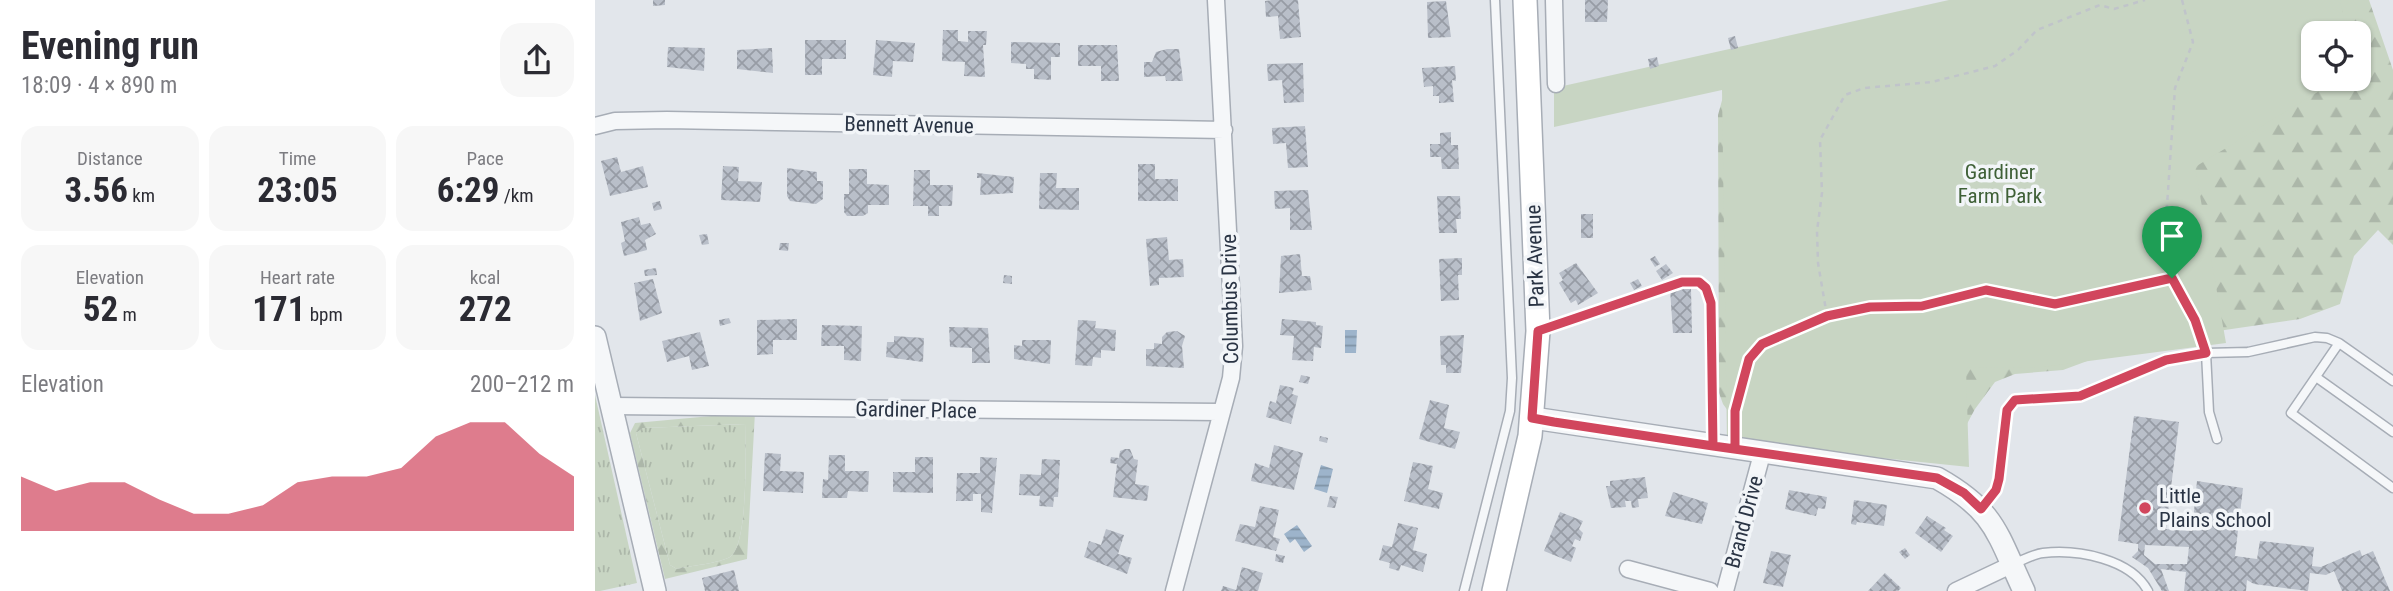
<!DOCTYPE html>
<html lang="en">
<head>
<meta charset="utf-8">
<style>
  body { margin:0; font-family:"Roboto Condensed",sans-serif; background:#f7f7f7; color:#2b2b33; height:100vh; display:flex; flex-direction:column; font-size:26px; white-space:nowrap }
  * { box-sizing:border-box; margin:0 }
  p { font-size:23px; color:#7c7c81 }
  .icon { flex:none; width:38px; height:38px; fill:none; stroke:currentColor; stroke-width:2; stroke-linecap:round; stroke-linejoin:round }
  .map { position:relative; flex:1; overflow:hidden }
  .sheet { display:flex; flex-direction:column; background:#fff; width:595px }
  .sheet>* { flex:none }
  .fabs { position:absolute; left:1706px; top:21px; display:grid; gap:14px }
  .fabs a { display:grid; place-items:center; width:70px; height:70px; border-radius:14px; background:#fff; box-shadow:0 2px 5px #0004; font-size:35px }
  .pin { position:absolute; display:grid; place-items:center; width:60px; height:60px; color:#fff; margin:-72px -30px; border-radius:50% 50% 50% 0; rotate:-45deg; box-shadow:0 0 7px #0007 }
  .pin .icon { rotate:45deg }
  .round { display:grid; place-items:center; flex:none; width:74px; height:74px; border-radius:21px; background:#f7f7f7 }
  .summary { display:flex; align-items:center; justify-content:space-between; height:119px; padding:0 21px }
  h1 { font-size:38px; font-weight:700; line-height:52px }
  .stats { display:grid; grid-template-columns:repeat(3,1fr); gap:10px; height:119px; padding:7px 21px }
  .stats div { display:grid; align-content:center; border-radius:18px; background:#f7f7f7; text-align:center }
  .stats b { font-size:35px; font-weight:700 }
  .stats small { font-size:19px; font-weight:400 }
  .stats p { font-size:19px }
  .chart { height:196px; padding:14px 21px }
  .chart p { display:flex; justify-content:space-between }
  .chart svg { width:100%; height:126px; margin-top:7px; fill:#d1465d; opacity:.7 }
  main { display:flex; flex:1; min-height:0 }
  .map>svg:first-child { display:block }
  .grass { fill:url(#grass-tufts) }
  .forest { fill:url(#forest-firs); fill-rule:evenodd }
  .green { fill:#c8d5c3 }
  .water { fill:url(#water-rules) }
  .building { fill:url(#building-cross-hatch); fill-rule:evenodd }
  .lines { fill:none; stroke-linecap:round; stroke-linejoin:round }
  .service-casing { stroke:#a7adb6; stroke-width:11 }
  .minor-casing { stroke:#a7adb6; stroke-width:19 }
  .tertiary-casing { stroke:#a7adb6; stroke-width:24 }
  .secondary-casing { stroke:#a7adb6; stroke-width:26 }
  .path { stroke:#c0c4ca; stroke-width:2.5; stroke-dasharray:5 5; stroke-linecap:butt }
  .service { stroke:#f5f7f9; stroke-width:8 }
  .minor { stroke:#f5f7f9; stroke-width:16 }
  .tertiary { stroke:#f5f7f9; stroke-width:21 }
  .secondary { stroke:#fff; stroke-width:23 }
  .route-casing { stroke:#fff; stroke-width:14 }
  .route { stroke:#d1465d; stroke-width:9 }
  .poi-dot { fill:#d1465d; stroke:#f2f5f8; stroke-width:2.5 }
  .labels { text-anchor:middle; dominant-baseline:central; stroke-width:7; stroke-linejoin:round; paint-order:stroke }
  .street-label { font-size:21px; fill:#2a3444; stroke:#f2f5f8 }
  .park-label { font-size:21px; fill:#3f6037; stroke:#f2f5f8 }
  .poi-label { font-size:21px; fill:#2a3444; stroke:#f2f5f8; text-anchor:start }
</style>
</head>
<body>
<main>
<section class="sheet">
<div class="summary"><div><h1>Evening run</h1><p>18:09 · 4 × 890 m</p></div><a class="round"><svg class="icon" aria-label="share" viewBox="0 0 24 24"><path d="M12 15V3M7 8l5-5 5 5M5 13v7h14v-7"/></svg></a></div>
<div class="stats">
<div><p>Distance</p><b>3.56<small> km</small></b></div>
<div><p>Time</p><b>23:05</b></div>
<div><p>Pace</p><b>6:29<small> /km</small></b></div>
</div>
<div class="stats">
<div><p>Elevation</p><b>52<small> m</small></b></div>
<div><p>Heart rate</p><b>171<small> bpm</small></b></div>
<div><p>kcal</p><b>272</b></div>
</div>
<div class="chart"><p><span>Elevation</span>200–212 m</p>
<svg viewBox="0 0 160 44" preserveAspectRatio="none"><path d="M0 44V25L10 30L20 27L30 27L40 33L50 38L60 38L70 35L80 27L90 25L100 25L110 22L120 11L130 6L140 6L150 17L160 25V44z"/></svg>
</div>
</section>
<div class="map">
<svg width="1798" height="591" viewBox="0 0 1798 591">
  <defs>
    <pattern id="grass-tufts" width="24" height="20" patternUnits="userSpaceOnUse" patternTransform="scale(1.75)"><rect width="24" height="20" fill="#c8d5c3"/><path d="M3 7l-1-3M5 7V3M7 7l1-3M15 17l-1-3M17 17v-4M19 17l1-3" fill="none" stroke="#acb7a9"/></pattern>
    <pattern id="forest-firs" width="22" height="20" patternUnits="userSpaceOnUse" patternTransform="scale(1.75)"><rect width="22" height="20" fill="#c8d5c3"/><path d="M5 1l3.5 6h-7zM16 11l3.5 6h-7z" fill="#acb7a9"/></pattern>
    <pattern id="water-rules" width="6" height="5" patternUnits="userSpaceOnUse" patternTransform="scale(1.75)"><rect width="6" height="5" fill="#9db4cb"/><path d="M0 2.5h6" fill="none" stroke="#8093a6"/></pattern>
    <pattern id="building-cross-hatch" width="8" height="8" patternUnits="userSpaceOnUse" patternTransform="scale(1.75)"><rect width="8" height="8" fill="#b9bfc9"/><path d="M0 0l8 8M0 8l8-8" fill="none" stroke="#979ca5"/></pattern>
  </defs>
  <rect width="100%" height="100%" fill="#e2e6eb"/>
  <path class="grass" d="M0,395L42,583L5,591H0Z
    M151,424C150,449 154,544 135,557C125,563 94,566 82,569L75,565L41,433L48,428Z"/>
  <path class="forest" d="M1599,0H1774L1798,70V245L1783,230L1759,256L1745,304L1705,319L1541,343L1468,370L1420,374L1400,382L1380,409L1359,448L1149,433L1128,404L1124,393L1123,115L1132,82ZM1718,33H1764V79H1718Z
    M160,412L152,559L70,579L35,433L40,423ZM151,424C150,449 154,544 135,557C125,563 94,566 82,569L75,565L41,433L48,428Z"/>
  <path class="green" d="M1354,0H1745L1752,33H1718V79H1744L1600,167L1631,343L1448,367L1371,368L1374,467L1132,442L1127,90L959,127V88Z"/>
  <path class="water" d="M750,330H762L761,353H750Z
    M726,465L738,469L732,493L719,489Z
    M702,525L717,546L709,552L700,539L695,543L689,534Z"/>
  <path class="building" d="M58,0H70V5L58,6Z
    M677,0H703L706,37L685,39L683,16L671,17L670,1Z
    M990,0H1013L1012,22H990Z
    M851,1L856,37L833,38L832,2Z
    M348,30H363V41L373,42V31H392L391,45H388L390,77L369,76L370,62L347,61Z
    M1140,36L1143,48L1136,50L1133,38Z
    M210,40H251V59H227V75H210Z
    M281,40L320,43L318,62L298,61L297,77L278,75Z
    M416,42L465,43V57H456V80L439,79V69H431V64L416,63Z
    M483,45H522L524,81H506V66H483Z
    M73,47L110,48L109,71L72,67Z
    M177,48L178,73L142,69V50Z
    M572,49H584L588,81H571L570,76L549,77V62H557L561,52Z
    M1062,57L1064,66L1055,69L1053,59Z
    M708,63L709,102L689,103L687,80L673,81L672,64Z
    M860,66L861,81L857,80L859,102L844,103V96H838V86L829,87L827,68Z
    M710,126L713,167L693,168L691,143L678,144L677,128Z
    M856,132V145H863L864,169H847L846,157H835V144H845V133Z
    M22,157L26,172L48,166L53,187L15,196L6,161Z
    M543,164H560V179H583V201H543Z
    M128,166L144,167L143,181L167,182L165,202L126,200Z
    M192,168L222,172V181H228V199L221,204L195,201L192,196Z
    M254,169H272V184L294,185V205H273V213L268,216H252L249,212V194H254Z
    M319,170H335V185H358L357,206H344V216H333V206H318Z
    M382,173L419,177L418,193L385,195L386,178H382Z
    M445,173H462L461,188H484V210L444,209Z
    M713,190L717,230H695V208L680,209L679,191Z
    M842,196H865L866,219H861L862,233H844Z
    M65,201L67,209L59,211L57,203Z
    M986,214H998V238H986Z
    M44,217L46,225L55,223L61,234L50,240L52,250L29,256L26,243L30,241L26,222Z
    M112,234L114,244L107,245L104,235Z
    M572,237L574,260L588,259L589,277L564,278V285L555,286L551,239Z
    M185,243H194L193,251L184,250Z
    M705,254L707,276H715L717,290L684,293L686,256Z
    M1060,256L1065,264L1060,267L1055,259Z
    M867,258V275H863L864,300L846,301L844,259Z
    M981,263L1003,293L983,305L981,300L976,303L964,283L968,280L964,273Z
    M1071,264L1078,273L1067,280L1061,271Z
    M61,268L62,275L50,276L49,270Z
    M409,275L417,276V284L408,283Z
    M58,279L67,313L45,321L39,283Z
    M1043,279L1047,286L1039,290L1035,283Z
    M1075,289H1096L1097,333H1078Z
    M134,318L136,323L125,326L124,320Z
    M202,319V340H178V354L162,355V320Z
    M687,319L721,322V325L728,326L726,348L719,347L718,361L697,360L699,336L685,335Z
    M483,320L501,321L500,328L521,330L520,351L506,350V358L498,357L497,366L480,365Z
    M227,325L267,326L266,361L249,360V346H226Z
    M354,327L393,328L395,363H377V348L355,347Z
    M582,331L590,336L587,346L589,368L551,366V349H559V343L567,344V337L572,332Z
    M105,332L114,366L97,370L94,356L72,362L67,341Z
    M869,335L866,373H851V365H846L845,336Z
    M299,336L329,338L328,362L291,357L292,342H299Z
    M427,340H456L455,364L419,359V345L427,346Z
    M706,375L715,377L713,384L704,382Z
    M685,385L699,388L697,394L703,396L696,424L671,417L675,401L681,403Z
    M835,400L854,405L849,428L865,432L860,449L824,439Z
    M1539,416L1584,422L1571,529L1597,531L1602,481L1648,488L1640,556L1662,559L1665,541L1719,547L1717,566L1726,567L1765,550L1767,556L1778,551L1795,591H1747L1739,571L1731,575L1715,573L1713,591L1659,584L1652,580L1651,591H1589L1591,572L1566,569L1574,591H1567L1553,568L1537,557L1543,551V544L1523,541ZM1550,545L1594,547L1592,564H1560L1549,555Z
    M725,436L733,438L732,443L724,441Z
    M679,445L708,453L699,490L656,481L660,463L674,468Z
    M530,449H535L539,459L543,460L540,484L554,486L552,501L518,497L522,464L515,463L516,457L524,458L525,451Z
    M170,453L186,454L185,471L209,472L208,493L168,491Z
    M234,455H250V471H274L273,492L253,491L252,498H227L228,479L233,480Z
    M320,457H338V493L298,492V472H320Z
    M385,457L402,458L397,513L386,512V494H378V501H361L362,473H385Z
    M447,459L465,460L463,497H459L458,507L444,506L445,496L424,495L425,474L446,475Z
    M818,462L838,466L833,489L848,493L844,509L809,501Z
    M1050,477L1053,498L1043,499L1044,507L1037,508L1036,501H1030L1031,507L1016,508L1011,486H1015V481Z
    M1194,490L1232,497L1230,509L1223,508L1221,516L1190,509Z
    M1078,492L1113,503L1107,524L1070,516Z
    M735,496L743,497L740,508L732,507Z
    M1259,500L1292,505L1289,526L1262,522L1261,525L1256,524Z
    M665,506L684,510L678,537L685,539L681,551L640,541L645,524L660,527Z
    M965,512L988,521L984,529L988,533L985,541L980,539L977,546L981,548L976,562L949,551Z
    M1332,516L1351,528L1349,530L1358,536L1346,552L1320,533Z
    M803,523L823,528L818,550L832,554L828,572L806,565L804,571L794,568L795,563L784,560L788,545L797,547Z
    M511,529L529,535L523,554L537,558L532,574L489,557L494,541L506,545Z
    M1310,548L1315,555L1310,559L1304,552Z
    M1176,551L1196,555L1188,587L1168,583Z
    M681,554L690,556L688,563L680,561Z
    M647,567L668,573L663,591H626L628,586L641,590Z
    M139,570L144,591H110L107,578Z
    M1290,573L1306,588L1303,591H1273Z"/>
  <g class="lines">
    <defs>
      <path id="service" d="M946,330L1087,282H1104L1111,288L1116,303L1118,442
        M1744,343L1696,413L1798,488
        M1611,353L1614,412L1622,439
        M1721,377L1798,432
        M1386,509L1401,490L1404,479L1412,410L1420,400L1485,396L1571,360L1611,353L1653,352L1720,337L1732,338L1744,343L1798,381
        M1417,564C1427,561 1438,554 1448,553C1483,549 1536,559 1553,591
        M869,591L915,411L917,378L900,0"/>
      <path id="minor" d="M959,0L961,84
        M0,126L20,121L72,120L629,130
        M17,406L624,412
        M1033,569L1115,591
        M579,591L636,378L639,346L621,0
        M1130,591L1167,454
        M1361,591L1416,565"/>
      <path id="tertiary" d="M0,337L60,591
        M938,418L1342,478C1401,511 1402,534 1429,591"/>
      <path id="secondary" d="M899,591L935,436L943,331L930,0"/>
    </defs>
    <use href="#service" class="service-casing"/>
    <use href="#minor" class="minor-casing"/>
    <use href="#tertiary" class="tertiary-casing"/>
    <use href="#secondary" class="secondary-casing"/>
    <path class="path" d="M1587,0L1598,42L1580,88L1570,235L1578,278L1600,320L1607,344
      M1232,316L1223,263L1222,231L1227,193L1225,140L1250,95L1269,88L1337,82L1400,66L1423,50L1442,30L1505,5L1519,9L1550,0
      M1140,432V411L1154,360L1167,343L1232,316L1275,307L1327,306L1391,290L1460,304L1578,278"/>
    <use href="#service" class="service"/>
    <use href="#minor" class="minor"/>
    <use href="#tertiary" class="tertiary"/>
    <use href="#secondary" class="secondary"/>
  </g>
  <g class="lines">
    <defs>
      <path id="route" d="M1577,278L1460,304L1391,290L1327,306L1275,307L1232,316L1167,344L1154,359L1140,411V449L1118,446L959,422L937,418L943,331L1087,282H1104L1111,288L1116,303L1118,446L1342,478L1369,493L1386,509L1401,490L1404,479L1412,410L1420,400L1485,396L1571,360L1611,353L1600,320L1577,278"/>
    </defs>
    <use href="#route" class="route-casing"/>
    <use href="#route" class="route"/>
  </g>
  <circle class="poi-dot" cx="1550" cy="508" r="7"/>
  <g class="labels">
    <g class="street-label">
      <text transform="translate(314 125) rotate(1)">Bennett Avenue</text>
      <text transform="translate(940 256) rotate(-92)">Park Avenue</text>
      <text transform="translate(635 299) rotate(-91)">Columbus Drive</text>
      <text transform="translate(321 410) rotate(1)">Gardiner Place</text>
      <text transform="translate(1149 522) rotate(-75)">Brand Drive</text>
    </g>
    <g class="park-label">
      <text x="1405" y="172">Gardiner<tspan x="1405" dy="24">Farm Park</tspan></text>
    </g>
    <g class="poi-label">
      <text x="1564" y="496">Little<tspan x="1564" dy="24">Plains School</tspan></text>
    </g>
  </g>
</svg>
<div class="fabs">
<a><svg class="icon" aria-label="locate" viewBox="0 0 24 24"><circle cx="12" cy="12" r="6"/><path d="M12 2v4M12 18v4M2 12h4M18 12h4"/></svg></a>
</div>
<div class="pin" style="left:1577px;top:278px;background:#1e9e55"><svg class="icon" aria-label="arrive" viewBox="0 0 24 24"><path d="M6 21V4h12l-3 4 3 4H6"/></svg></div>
</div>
</main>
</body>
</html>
